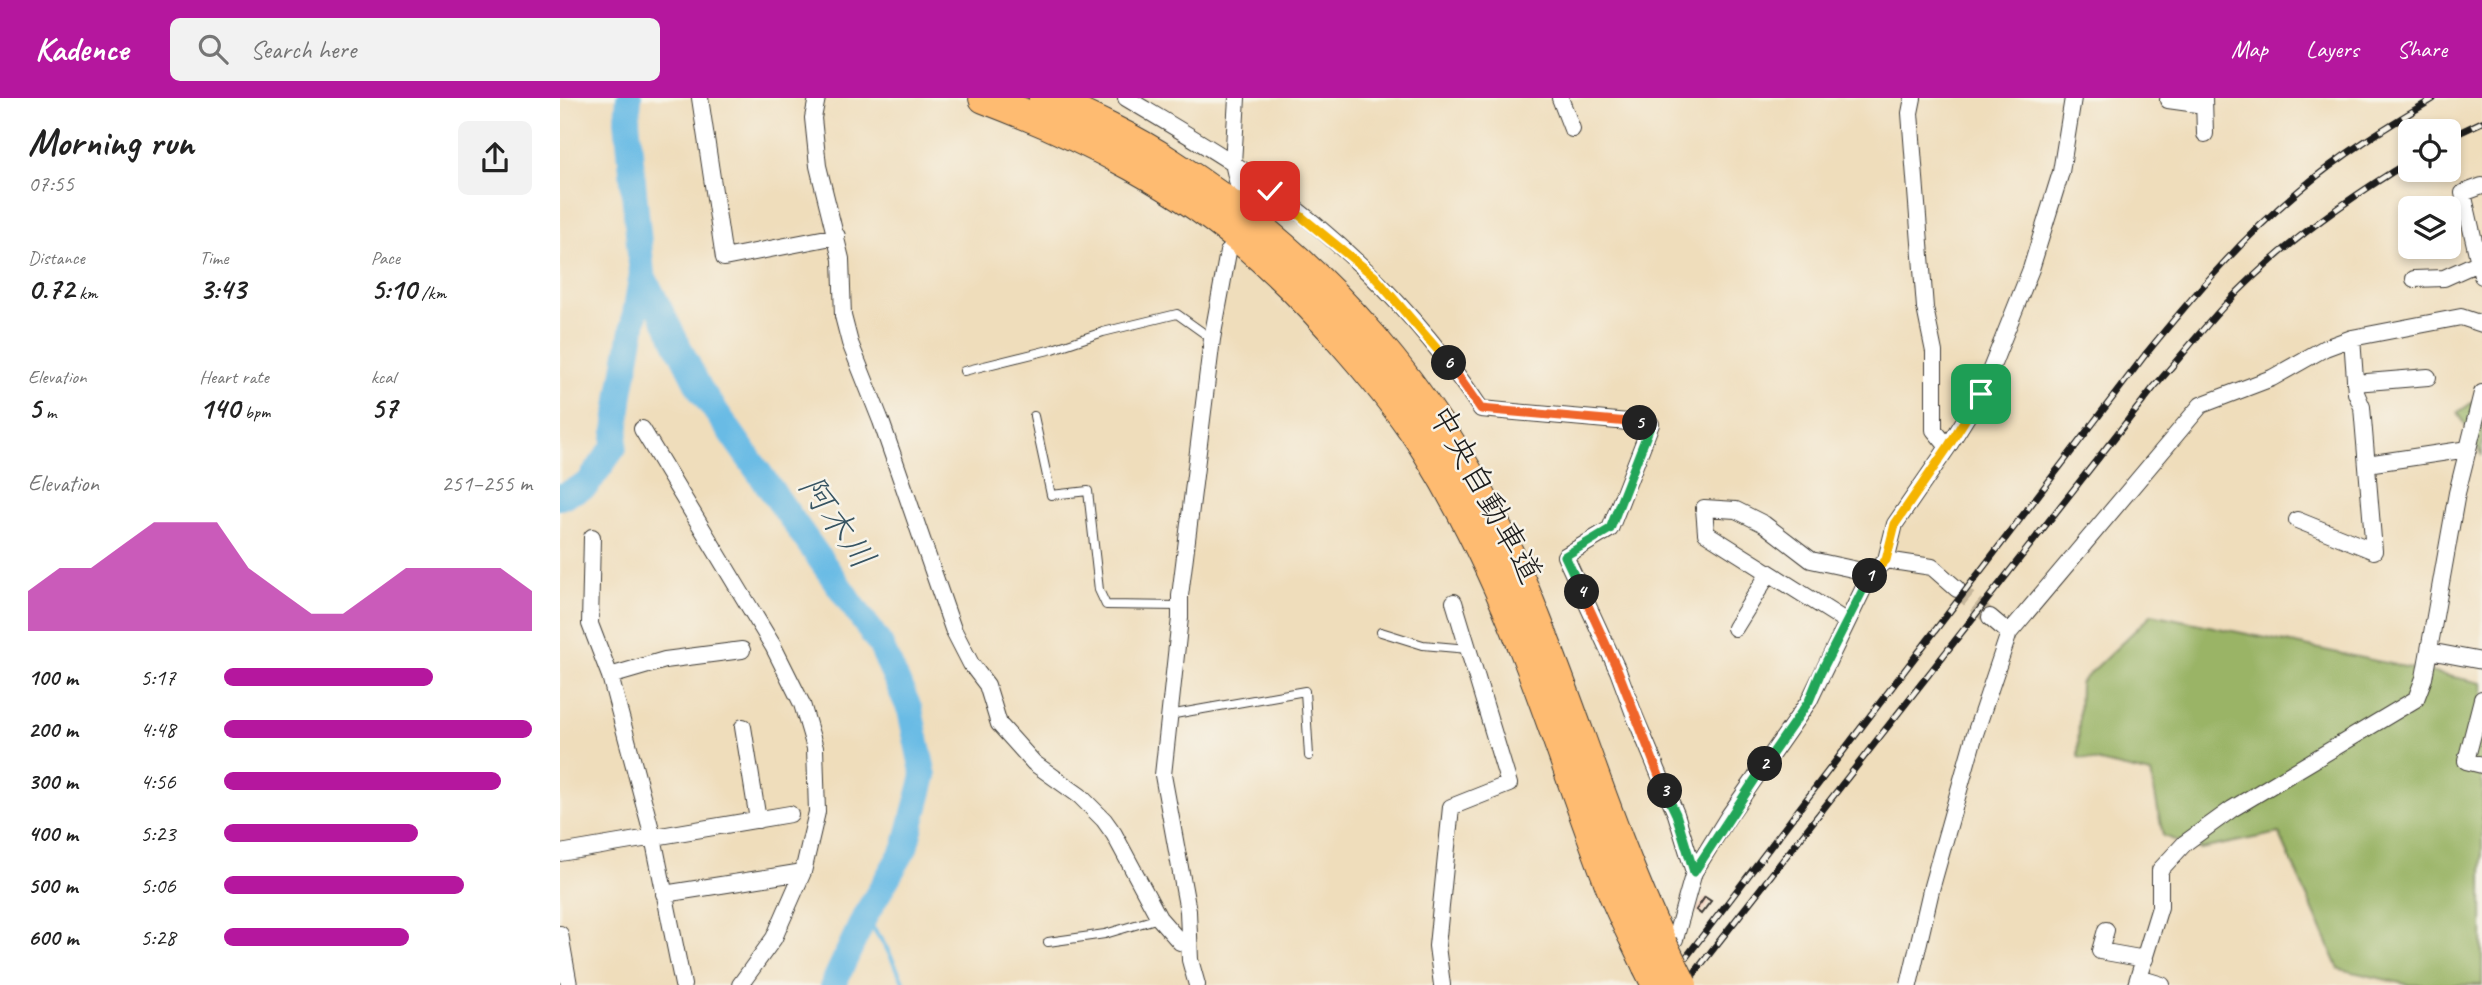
<!DOCTYPE html>
<html lang="en">
<head>
<meta charset="utf-8">
<style>
  body { margin:0; font-family:Caveat,"Klee One",sans-serif; background:#f2f2f2; color:#222; height:100vh; display:flex; flex-direction:column; font-size:26px; white-space:nowrap }
  * { box-sizing:border-box; margin:0 }
  p { font-size:23px; color:#767676 }
  .icon { flex:none; width:38px; height:38px; fill:none; stroke:currentColor; stroke-width:2; stroke-linecap:round; stroke-linejoin:round }
  .map { position:relative; flex:1; overflow:hidden }
  .panel { display:flex; flex-direction:column; background:#fff; width:560px }
  .panel>* { flex:none }
  .tools { position:absolute; left:1838px; top:21px; display:grid; gap:14px }
  .tools a { display:grid; place-items:center; width:63px; height:63px; border-radius:10px; background:#fff; box-shadow:0 4px 10px #0003; font-size:35px }
  .pin { position:absolute; display:grid; place-items:center; width:60px; height:60px; color:#fff; margin:-30px; border-radius:14px; box-shadow:0 4px 10px #0006 }
  .km { position:absolute; width:35px; height:35px; margin:-18px; border-radius:50%; background:#222; color:#fff; font-size:19px; line-height:35px; text-align:center }
  .round { display:grid; place-items:center; flex:none; width:74px; height:74px; border-radius:10px; background:#f2f2f2 }
  .head { display:flex; align-items:center; justify-content:space-between; height:119px; padding:0 28px }
  h1 { font-size:38px; font-weight:700; line-height:52px }
  .figures { display:grid; grid-template-columns:repeat(3,1fr); gap:10px; height:119px; padding:7px 28px }
  .figures div { display:grid; align-content:center }
  .figures b { font-size:30px; font-weight:700 }
  .figures small { font-size:19px; font-weight:400 }
  .figures p { font-size:19px }
  .chart { height:196px; padding:14px 28px }
  .chart p { display:flex; justify-content:space-between }
  .chart svg { width:100%; height:126px; margin-top:7px; fill:#b5179e; opacity:.7 }
  ul { padding:0 28px; list-style:none; font-size:23px }
  li { display:grid; grid-template-columns:112px 84px 1fr; align-items:center; height:52px }
  li i { height:18px; border-radius:9px; background:#b5179e }
  header { display:flex; align-items:center; gap:42px; box-sizing:border-box; height:98px; padding:0 35px; background:#b5179e; color:#fff }
  header strong { font-size:33px }
  nav { display:flex; gap:38px; margin-inline-start:auto; font-size:24px }
  .search { width:490px; height:63px; background:#f2f2f2; display:flex; align-items:center; gap:18px; box-sizing:border-box; padding:0 24px; border-radius:10px; color:#767676; font-size:26px }
  main { display:flex; flex:1; min-height:0 }
  .map>svg:first-child { display:block }
  .forest { fill:#9ab466; stroke:#5b6841; stroke-width:2 }
  .lines { fill:none; stroke-linecap:round; stroke-linejoin:round }
  .stream { stroke:#69bbe5; stroke-width:4.5 }
  .river { stroke:#69bbe5; stroke-width:26 }
  .building { fill:#ec987d }
  .minor-tunnel { stroke:#c5b69b; stroke-width:16; stroke-dasharray:16 8; stroke-linecap:butt }
  .service-casing { stroke:#3c3934; stroke-width:10 }
  .minor-casing { stroke:#3c3934; stroke-width:18 }
  .motorway-casing { stroke:#3c3934; stroke-width:32 }
  .service { stroke:#fff; stroke-width:8 }
  .minor { stroke:#fff; stroke-width:16 }
  .motorway { stroke:#febb71; stroke-width:30 }
  .rail-casing { stroke:#1c1c1c; stroke-width:7 }
  .rail { stroke:#f7f3e8; stroke-width:4.5; stroke-dasharray:13; stroke-linecap:butt }
  .motorway-bridge-casing { stroke:#3c3934; stroke-width:32; stroke-linecap:butt }
  .motorway-bridge { stroke:#febb71; stroke-width:30 }
  .split-1-casing { stroke:#fff; stroke-width:14 }
  .split-2-casing { stroke:#fff; stroke-width:14 }
  .split-3-casing { stroke:#fff; stroke-width:14 }
  .split-4-casing { stroke:#fff; stroke-width:14 }
  .split-5-casing { stroke:#fff; stroke-width:14 }
  .split-6-casing { stroke:#fff; stroke-width:14 }
  .split-7-casing { stroke:#fff; stroke-width:14 }
  .split-1 { stroke:#f5b400; stroke-width:9 }
  .split-2 { stroke:#22a559; stroke-width:9 }
  .split-3 { stroke:#22a559; stroke-width:9 }
  .split-4 { stroke:#f0652b; stroke-width:9 }
  .split-5 { stroke:#22a559; stroke-width:9 }
  .split-6 { stroke:#f0652b; stroke-width:9 }
  .split-7 { stroke:#f5b400; stroke-width:9 }
  .labels { text-anchor:middle; dominant-baseline:central; stroke-width:5; stroke-linejoin:round; paint-order:stroke }
  .street-label { font-size:33px; fill:#1c1c1c; stroke:#f7f3e8 }
  .water-label { font-size:35px; font-style:italic; fill:#375462; stroke:#f7f3e8 }
</style>
</head>
<body>
<header>
<strong>Kadence</strong>
<div class="search"><svg class="icon" aria-label="search" viewBox="0 0 24 24"><circle cx="10" cy="10" r="6"/><path d="M15 15l6 6"/></svg>Search here</div>
<nav><a>Map</a><a>Layers</a><a>Share</a></nav>
</header>
<main>
<section class="panel">
<div class="head"><div><h1>Morning run</h1><p>07:55</p></div><a class="round"><svg class="icon" aria-label="share" viewBox="0 0 24 24"><path d="M12 15V3M7 8l5-5 5 5M5 13v7h14v-7"/></svg></a></div>
<div class="figures">
<div><p>Distance</p><b>0.72<small> km</small></b></div>
<div><p>Time</p><b>3:43</b></div>
<div><p>Pace</p><b>5:10<small> /km</small></b></div>
</div>
<div class="figures">
<div><p>Elevation</p><b>5<small> m</small></b></div>
<div><p>Heart rate</p><b>140<small> bpm</small></b></div>
<div><p>kcal</p><b>57</b></div>
</div>
<div class="chart"><p><span>Elevation</span>251–255 m</p>
<svg viewBox="0 0 160 44" preserveAspectRatio="none"><path d="M0 44V30L10 22L20 22L30 14L40 6L50 6L60 6L70 22L80 30L90 38L100 38L110 30L120 22L130 22L140 22L150 22L160 30V44z"/></svg>
</div>
<ul>
<li><b>100 m</b>5:17<i style="width:68%"></i></li>
<li><b>200 m</b>4:48<i style="width:100%"></i></li>
<li><b>300 m</b>4:56<i style="width:90%"></i></li>
<li><b>400 m</b>5:23<i style="width:63%"></i></li>
<li><b>500 m</b>5:06<i style="width:78%"></i></li>
<li><b>600 m</b>5:28<i style="width:60%"></i></li>
</ul>
</section>
<div class="map">
<svg width="1922" height="887" viewBox="0 0 1922 887">
  <rect width="100%" height="100%" fill="#f7f3e8"/>
  <filter id="ink" filterUnits="userSpaceOnUse"><feTurbulence type="fractalNoise" baseFrequency=".0143" numOctaves="2"/><feDisplacementMap in="SourceGraphic" scale="14" xChannelSelector="R" yChannelSelector="G"/><feConvolveMatrix kernelMatrix="1 2 1 2 8 2 1 2 1" color-interpolation-filters="sRGB"/></filter>
  <filter id="wash" filterUnits="userSpaceOnUse"><feTurbulence type="fractalNoise" baseFrequency=".00686" numOctaves="4" result="noise"/><feDisplacementMap in="SourceGraphic" scale="28" xChannelSelector="R" yChannelSelector="G"/><feGaussianBlur stdDeviation="1.57" result="paint"/><feColorMatrix in="noise" values="0 0 0 0 0 0 0 0 0 0 0 0 0 0 0 0 0 1.4 0 .05"/><feComposite in="paint" operator="in"/></filter>
  <g filter="url(#wash)">
    <rect width="100%" height="100%" fill="#efddbb"/>
    <path class="forest" d="M1922,298V358L1898,314Z
      M1592,516L1922,585V887H1849L1779,871L1719,735L1641,751L1603,738L1591,676L1518,659L1520,585Z"/>
    <g class="lines">
      <path class="stream" d="M305,818L327,851L345,887"/>
      <path class="river" d="M69,0L67,22L82,176L140,291L320,546L350,612L364,678L345,750L305,818L273,887
        M0,399L27,387L54,349L61,295L82,176"/>
    </g>
    <g id="blocks">
      <path class="building" d="M1145,799L1151,803L1141,816L1136,812Z"/>
    </g>
  </g>
  <g filter="url(#ink)">
    <use href="#blocks" fill-opacity="0" stroke="#3c3934" stroke-width="2"/>
    <g class="lines">
      <path class="minor-tunnel" d="M1397,491L1430,519"/>
      <defs>
        <path id="service" d="M404,273L493,251L543,234L617,216L652,241
          M474,318L491,397L528,393L539,492L546,507L620,508
          M821,534L863,547L908,551
          M609,617L745,593L749,658
          M488,844L545,836L599,820"/>
        <path id="minor" d="M140,0L164,160L277,138
          M257,0L253,20L258,68L281,161L283,218L290,245L321,323L393,531L411,566L427,587L439,626L474,665L520,698L544,722L554,736L599,820L620,844L629,847
          M566,0C601,21 637,42 671,64C769,128 857,214 921,311L1091,326L1050,431L1005,458L1058,573L1075,619L1116,716L1134,774
          M677,0L673,65L679,91
          M1000,0L1012,31
          M1353,0L1350,15L1365,210L1374,254V332L1388,349
          M1644,0L1645,36
          M1608,2L1644,7
          M1922,88L1903,95L1922,178
          M1854,181L1884,180L1922,163
          M1795,285L1868,279
          M82,331L213,548L242,606L255,650L257,714L243,774L214,840L180,887
          M1807,366L1908,351
          M1737,422L1814,453L1802,309L1796,295L1792,240
          M32,439L30,526L50,578L93,739L123,887
          M1326,462L1372,469L1397,491
          M1430,519L1449,535
          M1287,524L1146,435L1144,410L1176,412L1204,426L1251,462L1311,475
          M1175,530L1209,475
          M1869,553L1922,563
          M50,578L105,562L182,552
          M1922,601L1906,663L1922,667
          M183,629L198,722
          M0,755L230,716
          M104,796L243,774
          M1546,832L1540,853L1585,861
          M0,836L9,887
          M1105,856L1115,841L1134,774L1168,719L1249,603L1311,475L1326,462L1335,426L1388,349L1421,296L1471,171L1501,74L1513,0
          M1579,880L1602,887
          M637,887L630,862L628,813L603,677L620,520V498L652,241L668,154
          M882,887L877,848L891,709L949,686L894,504
          M1349,887L1372,788L1414,639L1449,535L1641,307L1712,280L1765,250L1792,240L1901,219L1922,226
          M1576,887L1600,809V772L1625,745L1672,711L1856,601L1864,580L1897,395L1922,295"/>
        <path id="motorway" d="M424,0C524,38 625,88 704,162C735,190 764,221 791,253C818,284 845,317 867,353C906,416 938,484 965,553C996,632 1022,714 1053,794C1063,819 1076,843 1087,867
          M484,0C527,19 571,39 610,65C765,164 883,300 955,470C1008,593 1045,724 1102,846"/>
      </defs>
      <use href="#service" class="service-casing"/>
      <use href="#minor" class="minor-casing"/>
      <use href="#motorway" class="motorway-casing"/>
      <use href="#service" class="service"/>
      <use href="#minor" class="minor"/>
      <use href="#motorway" class="motorway"/>
      <defs>
        <path id="rail" d="M1888,40L1922,24
          M1105,887L1585,257C1633,198 1682,140 1741,91C1782,56 1828,28 1873,1
          M1125,887L1594,289C1618,262 1640,234 1664,208C1717,151 1784,103 1850,63"/>
      </defs>
      <use href="#rail" class="rail-casing"/>
      <use href="#rail" class="rail"/>
      <defs>
        <path id="motorway-bridge" d="M1102,846L1122,887
          M1087,867L1097,887"/>
      </defs>
      <use href="#motorway-bridge" class="motorway-bridge-casing"/>
      <use href="#motorway-bridge" class="motorway-bridge"/>
    </g>
  </g>
  <g class="lines" filter="url(#ink)">
    <defs>
      <path id="split-1" d="M1310,478L1326,462L1335,426L1388,349L1421,296"/>
      <path id="split-2" d="M1205,666L1249,603L1260,576L1310,478"/>
      <path id="split-3" d="M1105,693L1116,716L1134,774L1205,666"/>
      <path id="split-4" d="M1022,494L1058,573L1105,693"/>
      <path id="split-5" d="M1022,494L1005,458L1050,431L1091,326L1080,325"/>
      <path id="split-6" d="M889,265L921,311L1080,325"/>
      <path id="split-7" d="M710,93L814,178L889,265"/>
    </defs>
    <use href="#split-1" class="split-1-casing"/>
    <use href="#split-2" class="split-2-casing"/>
    <use href="#split-3" class="split-3-casing"/>
    <use href="#split-4" class="split-4-casing"/>
    <use href="#split-5" class="split-5-casing"/>
    <use href="#split-6" class="split-6-casing"/>
    <use href="#split-7" class="split-7-casing"/>
    <use href="#split-1" class="split-1"/>
    <use href="#split-2" class="split-2"/>
    <use href="#split-3" class="split-3"/>
    <use href="#split-4" class="split-4"/>
    <use href="#split-5" class="split-5"/>
    <use href="#split-6" class="split-6"/>
    <use href="#split-7" class="split-7"/>
  </g>
  <g class="labels">
    <g class="street-label">
      <text transform="translate(926 396) rotate(61)">中央自動車道</text>
    </g>
    <g class="water-label">
      <text transform="translate(277 424) rotate(55)">阿木川</text>
    </g>
  </g>
</svg>
<div class="tools">
<a><svg class="icon" aria-label="locate" viewBox="0 0 24 24"><circle cx="12" cy="12" r="6"/><path d="M12 2v4M12 18v4M2 12h4M18 12h4"/></svg></a>
<a><svg class="icon" aria-label="layers" viewBox="0 0 24 24"><path d="M12 4l9 5-9 5-9-5zM3 14l9 5 9-5"/></svg></a>
</div>
<div class="pin" style="left:1421px;top:296px;background:#1e9e55"><svg class="icon" aria-label="arrive" viewBox="0 0 24 24"><path d="M6 21V4h12l-3 4 3 4H6"/></svg></div>
<div class="pin" style="left:710px;top:93px;background:#d93025"><svg class="icon" aria-label="check" viewBox="0 0 24 24"><path d="M5 12l5 5 9-10"/></svg></div>
<b class="km" style="left:1310px;top:478px">1</b>
<b class="km" style="left:1205px;top:666px">2</b>
<b class="km" style="left:1105px;top:693px">3</b>
<b class="km" style="left:1022px;top:494px">4</b>
<b class="km" style="left:1080px;top:325px">5</b>
<b class="km" style="left:889px;top:265px">6</b>
</div>
</main>
</body>
</html>
